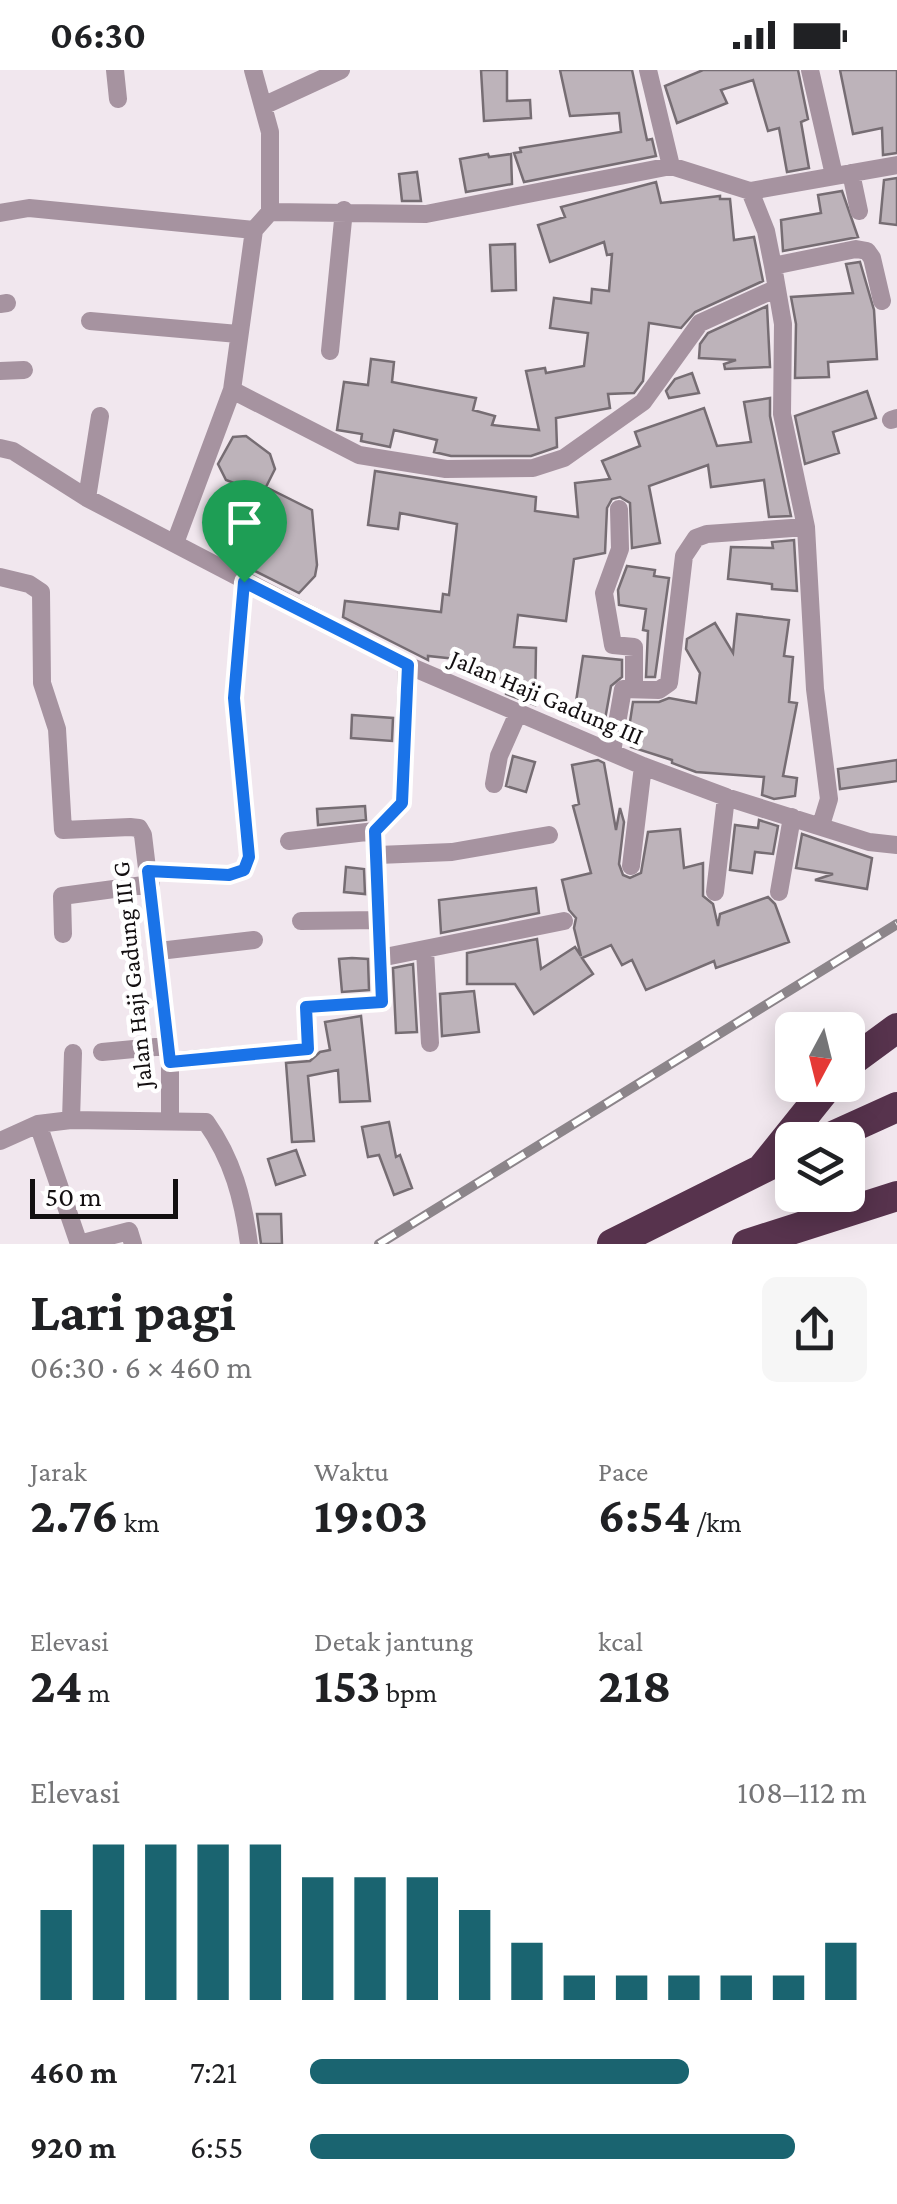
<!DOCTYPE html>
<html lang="id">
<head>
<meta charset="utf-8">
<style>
  body { margin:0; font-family:"Crimson Pro",serif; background:#f6f6f6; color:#202124; height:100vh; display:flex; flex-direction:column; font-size:38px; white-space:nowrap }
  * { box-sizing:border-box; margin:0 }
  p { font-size:32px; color:#757577 }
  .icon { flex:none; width:55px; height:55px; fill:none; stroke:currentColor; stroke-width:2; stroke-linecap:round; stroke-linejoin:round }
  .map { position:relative; height:1174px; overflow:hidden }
  .panel { display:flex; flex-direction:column; background:#fff; flex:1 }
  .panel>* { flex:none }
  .needle { width:65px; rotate:187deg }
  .buttons { position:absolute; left:775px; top:942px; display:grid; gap:20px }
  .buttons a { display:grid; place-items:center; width:90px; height:90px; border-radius:15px; background:#fff; box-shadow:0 5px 25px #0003; font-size:50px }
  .scale { position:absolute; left:30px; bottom:25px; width:148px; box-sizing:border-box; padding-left:10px; border:5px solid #130f11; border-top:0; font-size:28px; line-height:35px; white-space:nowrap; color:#130f11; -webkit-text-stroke:8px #fff; paint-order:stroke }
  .pin { position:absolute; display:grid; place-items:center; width:85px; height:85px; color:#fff; margin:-102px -42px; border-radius:50% 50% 50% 0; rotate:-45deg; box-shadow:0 0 10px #0007 }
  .pin .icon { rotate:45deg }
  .round { display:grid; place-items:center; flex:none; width:105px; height:105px; border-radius:15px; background:#f6f6f6 }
  .summary { display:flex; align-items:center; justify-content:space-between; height:170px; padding:0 30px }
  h1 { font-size:55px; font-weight:700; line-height:75px }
  .stats { display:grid; grid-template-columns:repeat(3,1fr); gap:15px; height:170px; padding:10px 30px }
  .stats div { display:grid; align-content:center }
  .stats b { font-size:50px; font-weight:700 }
  .stats small { font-size:28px; font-weight:400 }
  .stats p { font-size:28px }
  .chart { height:280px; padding:20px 30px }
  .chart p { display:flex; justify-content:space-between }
  .chart svg { width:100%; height:180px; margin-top:10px; stroke:#1a6470; stroke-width:6 }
  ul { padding:0 30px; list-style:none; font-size:32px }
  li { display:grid; grid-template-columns:160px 120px 1fr; align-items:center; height:75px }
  li i { height:25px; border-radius:12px; background:#1a6470 }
  .status { display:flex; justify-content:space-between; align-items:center; height:70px; padding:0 50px; background:#fff; direction:ltr }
  .status svg { height:28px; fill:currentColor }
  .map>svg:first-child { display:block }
  .building { fill:#bdb3ba; stroke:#766d73; stroke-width:2.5 }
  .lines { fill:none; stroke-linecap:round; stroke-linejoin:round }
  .street { stroke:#a693a0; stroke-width:18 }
  .highway { stroke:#57334d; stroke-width:30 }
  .rail-casing { stroke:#8c858a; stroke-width:10 }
  .rail { stroke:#fff; stroke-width:6; stroke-dasharray:19; stroke-linecap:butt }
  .route-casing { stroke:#fff; stroke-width:20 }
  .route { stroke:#1a73e8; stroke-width:12 }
  .labels { text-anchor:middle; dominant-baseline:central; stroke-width:9; stroke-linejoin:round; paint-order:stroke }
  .street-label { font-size:25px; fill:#130f11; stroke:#fff }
</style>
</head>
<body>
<div class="status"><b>06:30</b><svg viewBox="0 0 49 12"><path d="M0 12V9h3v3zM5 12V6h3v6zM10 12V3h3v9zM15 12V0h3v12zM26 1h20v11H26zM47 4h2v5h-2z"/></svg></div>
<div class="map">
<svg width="897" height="1174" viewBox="0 0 897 1174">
  <rect width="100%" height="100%" fill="#f1e7ee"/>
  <path class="building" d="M481,0H507V31L530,30L531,48L484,51Z
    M560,0H632L647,70L652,69L656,86L524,112L514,83L521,82L520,78L621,62L619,43L570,46Z
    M703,0H798L808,49L801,52L809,98L787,102L779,58L768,61L753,10L721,20L727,33L677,53L665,16Z
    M840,0H897V83L883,85L882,58L853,64Z
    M488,84L489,87L511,84L512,114L466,122L460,89Z
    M417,102L421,131H402L399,104Z
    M897,108V155L880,153L884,110Z
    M656,112L661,133L720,126V129H730L734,170L754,167L763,211L695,242L681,258L649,253L643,311L634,323L608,324L610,338L556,348L557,377L531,386H451L434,382L437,370L394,360L390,377L361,371L362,364L337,360L344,312L368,315L371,289L394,292L392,312L476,328L473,340L495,346L492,355L539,360L526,301L545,298L546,303L584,296L588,263L550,258L554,228L591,233L592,219L609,221L612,184L607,185L604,172L550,192L538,155L565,147L561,137Z
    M842,121L858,167L783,181L781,150L821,143L818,125Z
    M515,174L516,220L492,221L490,175Z
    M860,192L874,240L877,289L828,292L829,307L795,308L796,254L791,227L853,223L846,194Z
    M767,236L770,297L725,299L724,294L736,290L699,288L700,274L708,263Z
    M692,303L699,323L669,328L666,321L675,309Z
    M867,321L876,348L833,362L839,383L805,394L795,346Z
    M770,328V346L791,446L769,447L764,410L711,417L708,395L649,416L660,473L632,478L630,433L620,427L612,429L607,438L605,483L574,489L566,551L518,545L514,577L536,578L535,635L506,624V609L473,606L475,591L428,586V590L343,547L345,531L441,542L443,524L449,525L457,454L400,443L398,459L368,455L375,401L536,427L535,441L578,447L575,413L610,409L602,391L640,376L635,362L704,338L717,376L751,372L744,332Z
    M246,366L270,384L275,399L266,417L312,440L317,495L315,506L299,523L217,482L215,454L242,416L226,410L218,394L233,367Z
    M794,470L797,521L772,519V514L728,509L731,477L773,478L772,472Z
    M627,496L655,500L654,506L669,508L655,607H646L648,561L643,560L646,539L619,535L618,520Z
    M737,544L789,550L784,586L793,587L789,632L797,633L783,706L797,708L795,726L774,729L762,725L764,707L696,702L672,693V690L631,677L634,659L629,658L633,632H659L669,628L696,633L700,603L686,579L687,569L715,553L733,583Z
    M583,586L622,590V607L611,616L604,655L573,651Z
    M352,645L393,648L392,671L351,668Z
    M513,686L535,692L526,722L506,716Z
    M598,690L604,693L616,760L620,738L624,752L619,794L623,805L630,808L641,803L648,762L680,759L684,798L703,793V826L713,834L718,856L720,844L768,827L775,834L789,872L716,898L714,891L646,920L632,890L622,895L611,875L582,888L593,904L534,944L515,914H467V883L537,869L541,899L575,877L581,886L574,858L576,848L569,840L562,810L591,803L573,736L579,734L572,695Z
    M897,690V711L840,719L838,699Z
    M365,736L366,750L318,755L317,739Z
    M759,750L778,756L773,784L755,782L752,803L730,800L735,755L758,758Z
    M802,764L872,788L867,819L815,810L833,804L796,798Z
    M346,797L364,799L365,824L344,822Z
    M536,818L539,843L441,863L439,830Z
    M352,888L368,889L369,920L342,922L339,889Z
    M413,894L417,962L396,963L393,898Z
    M474,921L479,962L442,966L440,924Z
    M361,946L370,1031L340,1032L338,1000L308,1006L314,1071L292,1072L286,993L310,991L320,982L330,980L325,952Z
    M389,1052L396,1087L400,1085L412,1118L394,1125L379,1085L368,1087L362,1057Z
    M296,1080L305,1105L276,1115L268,1089Z
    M257,1144H281L282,1174H261Z"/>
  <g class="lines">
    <path class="street" d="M115,0L118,29
      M648,0L671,96
      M810,0L834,105
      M263,36L341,0
      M851,103L859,141
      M750,121L766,161L773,196L783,254L782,344L806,457L815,619L829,729L821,755
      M270,142L426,144L671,96L750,121L897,95
      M0,143L29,138L254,160
      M773,196L856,179L867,181L872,188L882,231
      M0,234L7,233
      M90,251L238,264
      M330,281L344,140
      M0,301L24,300
      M232,320L359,385L446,399L533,398L564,388L643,332L700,253L775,219
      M891,350L897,348
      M0,378L13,381L87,428L407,595L643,696L726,727L869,772L897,775
      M87,428L100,346
      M619,439L620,479L604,523L613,575L634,577V617
      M175,473L232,320L254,160L270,142V62L253,0
      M0,507L29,514L41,522L42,613L57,659L63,760L130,757L139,758L143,765L170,991V1050
      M612,682L623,619L659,620L669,613L684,486L696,468L707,464L806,457
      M494,714L499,686L518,643
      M289,771L375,761
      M378,785L452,782L549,765
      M631,796L643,696
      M148,801L229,805L244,800L249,787L234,627L244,511
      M715,822L726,727
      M779,822L792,747
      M379,850L380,888
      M301,851L379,850L375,761L402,733L407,595
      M63,864L62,826L151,814
      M425,880L430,973
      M159,881L254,870
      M102,982L166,976
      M170,991L308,979L306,937L382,932L380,888L564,851
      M71,1050L73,983
      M38,1054L79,1174L129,1161L133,1174
      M0,1071L38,1054L71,1050L206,1052C233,1090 243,1129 249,1174"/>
    <path class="highway" d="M848,994L897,958
      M824,1070L897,1037
      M764,1096L829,1015
      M612,1174L792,1084
      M747,1174L897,1126"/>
    <defs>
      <path id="rail" d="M379,1174L897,854"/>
    </defs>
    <use href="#rail" class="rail-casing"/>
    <use href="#rail" class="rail"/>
  </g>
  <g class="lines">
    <defs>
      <path id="route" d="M244,512L408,595L402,733L375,761L382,932L306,937L308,979L170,992L148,801L229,805L244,800L249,787L234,628Z"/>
    </defs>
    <use href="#route" class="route-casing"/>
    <use href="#route" class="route"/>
  </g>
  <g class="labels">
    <g class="street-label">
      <text transform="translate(547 627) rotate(23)">Jalan Haji Gadung III</text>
      <text transform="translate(132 905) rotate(-96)">Jalan Haji Gadung III G</text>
    </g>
  </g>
</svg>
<div class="buttons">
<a><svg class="needle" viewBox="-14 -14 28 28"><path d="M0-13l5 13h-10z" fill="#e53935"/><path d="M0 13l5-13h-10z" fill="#757577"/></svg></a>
<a><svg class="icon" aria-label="layers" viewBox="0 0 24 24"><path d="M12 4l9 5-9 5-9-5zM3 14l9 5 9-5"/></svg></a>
</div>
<div class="scale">50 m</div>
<div class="pin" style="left:244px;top:512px;background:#1e9e55"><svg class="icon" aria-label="arrive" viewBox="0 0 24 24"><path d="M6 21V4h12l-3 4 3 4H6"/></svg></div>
</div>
<section class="panel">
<div class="summary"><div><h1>Lari pagi</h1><p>06:30 · 6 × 460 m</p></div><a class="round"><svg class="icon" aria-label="share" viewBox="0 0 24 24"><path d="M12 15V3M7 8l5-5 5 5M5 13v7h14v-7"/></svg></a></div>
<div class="stats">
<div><p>Jarak</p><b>2.76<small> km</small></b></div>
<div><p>Waktu</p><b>19:03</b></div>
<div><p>Pace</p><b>6:54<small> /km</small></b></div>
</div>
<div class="stats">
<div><p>Elevasi</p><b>24<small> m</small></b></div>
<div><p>Detak jantung</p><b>153<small> bpm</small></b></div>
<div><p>kcal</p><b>218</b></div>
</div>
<div class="chart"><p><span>Elevasi</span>108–112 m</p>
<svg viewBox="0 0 160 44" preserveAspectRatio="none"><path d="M5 44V22M15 44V6M25 44V6M35 44V6M45 44V6M55 44V14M65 44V14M75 44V14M85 44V22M95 44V30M105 44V38M115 44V38M125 44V38M135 44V38M145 44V38M155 44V30"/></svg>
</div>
<ul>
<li><b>460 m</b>7:21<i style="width:68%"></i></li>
<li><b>920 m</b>6:55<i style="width:87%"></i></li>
</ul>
</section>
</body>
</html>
